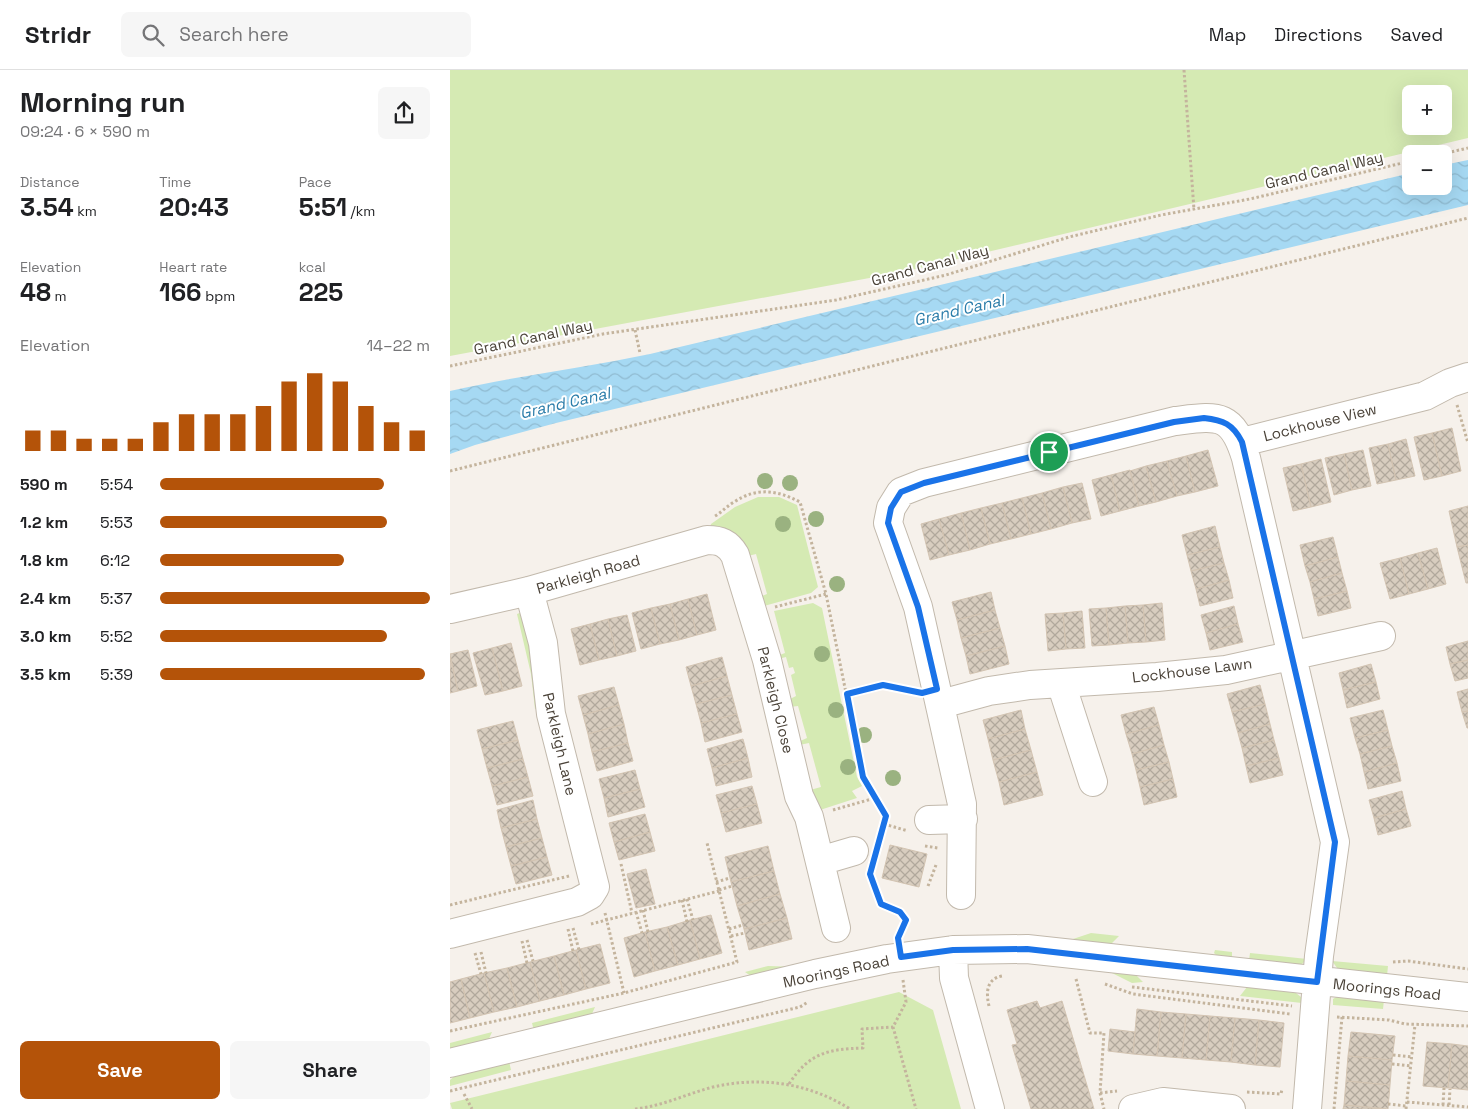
<!DOCTYPE html>
<html lang="en">
<head>
<meta charset="utf-8">
<style>
  body { margin:0; font-family:"Space Grotesk",sans-serif; background:#f6f6f6; color:#202124; height:100vh; display:flex; flex-direction:column; font-size:19px; white-space:nowrap }
  * { box-sizing:border-box; margin:0 }
  p { font-size:16px; color:#757577 }
  .icon { flex:none; width:28px; height:28px; fill:none; stroke:currentColor; stroke-width:2; stroke-linecap:round; stroke-linejoin:round }
  .map { position:relative; flex:1; overflow:hidden }
  .sheet { display:flex; flex-direction:column; background:#fff; width:450px }
  .sheet>* { flex:none }
  .controls { position:absolute; left:952px; top:15px; display:grid; gap:10px }
  .controls a { display:grid; place-items:center; width:50px; height:50px; border-radius:8px; background:#fff; box-shadow:0 5px 20px #0002; font-size:25px }
  .pin { position:absolute; display:grid; place-items:center; width:42px; height:42px; color:#fff; margin:-21px; border:2px solid #fff; border-radius:50%; box-shadow:0 1px 5px #0007 }
  .round { display:grid; place-items:center; flex:none; width:52px; height:52px; border-radius:8px; background:#f6f6f6 }
  .summary { display:flex; align-items:center; justify-content:space-between; height:85px; padding:0 20px }
  h1 { font-size:28px; font-weight:700; line-height:38px }
  .stats { display:grid; grid-template-columns:repeat(3,1fr); gap:8px; height:85px; padding:5px 20px }
  .stats div { display:grid; align-content:center }
  .stats b { font-size:25px; font-weight:700 }
  .stats small { font-size:14px; font-weight:400 }
  .stats p { font-size:14px }
  .chart { height:140px; padding:10px 20px }
  .chart p { display:flex; justify-content:space-between }
  .chart svg { width:100%; height:90px; margin-top:5px; stroke:#b45309; stroke-width:6 }
  .primary-button { display:flex; gap:10px; margin-top:auto; padding:10px 20px }
  .primary-button a { flex:1; height:58px; border-radius:8px; background:#b45309; color:#fff; font-size:20px; font-weight:700; line-height:58px; text-align:center }
  .primary-button a+a { background:#f6f6f6; color:#202124 }
  ul { padding:0 20px; list-style:none; font-size:16px }
  li { display:grid; grid-template-columns:80px 60px 1fr; align-items:center; height:38px }
  li i { height:12px; border-radius:6px; background:#b45309 }
  header { display:flex; align-items:center; gap:30px; box-sizing:border-box; height:70px; padding:0 25px; background:#fff; border-bottom:1px solid #e0e0e0 }
  header strong { font-size:24px }
  nav { display:flex; gap:28px; margin-inline-start:auto; font-size:18px }
  .search { width:350px; height:45px; background:#f6f6f6; display:flex; align-items:center; gap:12px; box-sizing:border-box; padding:0 18px; border-radius:8px; color:#757577; font-size:19px }
  main { display:flex; flex:1; min-height:0 }
  .map>svg:first-child { display:block }
  .green { fill:#d5eab3; fill-rule:evenodd }
  .water { fill:url(#water-waves) }
  .building { fill:url(#building-cross-hatch); stroke:#d3c4b2 }
  .lines { fill:none; stroke-linecap:round; stroke-linejoin:round }
  .minor-casing { stroke:#c2b9ac; stroke-width:30 }
  .path { stroke:#c4b49d; stroke-width:3; stroke-dasharray:2.5 2.5; stroke-linecap:butt }
  .minor { stroke:#fff; stroke-width:28 }
  .tree { fill:#9ab280 }
  .route-casing { stroke:#fff; stroke-width:10 }
  .route { stroke:#1a73e8; stroke-width:6 }
  .labels { text-anchor:middle; dominant-baseline:central; stroke-width:4; stroke-linejoin:round; paint-order:stroke }
  .street-label { font-size:15px; fill:#4a4238; stroke:#fff }
  .water-label { font-size:16px; font-style:italic; fill:#2a7ca9; stroke:#fff }
</style>
</head>
<body>
<header>
<strong>Stridr</strong>
<div class="search"><svg class="icon" aria-label="search" viewBox="0 0 24 24"><circle cx="10" cy="10" r="6"/><path d="M15 15l6 6"/></svg>Search here</div>
<nav><a>Map</a><a>Directions</a><a>Saved</a></nav>
</header>
<main>
<section class="sheet">
<div class="summary"><div><h1>Morning run</h1><p>09:24 · 6 × 590 m</p></div><a class="round"><svg class="icon" aria-label="share" viewBox="0 0 24 24"><path d="M12 15V3M7 8l5-5 5 5M5 13v7h14v-7"/></svg></a></div>
<div class="stats">
<div><p>Distance</p><b>3.54<small> km</small></b></div>
<div><p>Time</p><b>20:43</b></div>
<div><p>Pace</p><b>5:51<small> /km</small></b></div>
</div>
<div class="stats">
<div><p>Elevation</p><b>48<small> m</small></b></div>
<div><p>Heart rate</p><b>166<small> bpm</small></b></div>
<div><p>kcal</p><b>225</b></div>
</div>
<div class="chart"><p><span>Elevation</span>14–22 m</p>
<svg viewBox="0 0 160 44" preserveAspectRatio="none"><path d="M5 44V34M15 44V34M25 44V38M35 44V38M45 44V38M55 44V30M65 44V26M75 44V26M85 44V26M95 44V22M105 44V10M115 44V6M125 44V10M135 44V22M145 44V30M155 44V34"/></svg>
</div>
<ul>
<li><b>590 m</b>5:54<i style="width:83%"></i></li>
<li><b>1.2 km</b>5:53<i style="width:84%"></i></li>
<li><b>1.8 km</b>6:12<i style="width:68%"></i></li>
<li><b>2.4 km</b>5:37<i style="width:100%"></i></li>
<li><b>3.0 km</b>5:52<i style="width:84%"></i></li>
<li><b>3.5 km</b>5:39<i style="width:98%"></i></li>
</ul>
<div class="primary-button"><a>Save</a><a>Share</a></div>
</section>
<div class="map">
<svg width="1018" height="1039" viewBox="0 0 1018 1039">
  <defs>
    <pattern id="water-waves" width="16" height="10" patternUnits="userSpaceOnUse" patternTransform="scale(1.25)"><rect width="16" height="10" fill="#a6d9f3"/><path d="M0 5q4-4 8 0t8 0" fill="none" stroke="#90bbd1"/></pattern>
    <pattern id="building-cross-hatch" width="8" height="8" patternUnits="userSpaceOnUse" patternTransform="scale(1.25)"><rect width="8" height="8" fill="#d8cdbf"/><path d="M0 0l8 8M0 8l8-8" fill="none" stroke="#b1a89c"/></pattern>
  </defs>
  <rect width="100%" height="100%" fill="#f6f1eb"/>
  <path class="green" d="M0,0H1018V68L457,201L0,286ZM961,24H994V56H961Z
    M308,427H329L347,435L368,517L361,523L314,536L309,527L317,524L306,484L298,486L260,458L261,454L285,437Z
    M363,533L372,538L407,707L412,716L402,721L407,728L370,740L360,720L371,717L359,673L349,675L348,672L357,668L348,636L340,637L338,630L346,626L341,605L345,603L343,597L339,598L336,587L328,589L327,586L335,583L324,541Z
    M75,541L90,637L85,639L81,604L67,544Z
    M641,863L669,866L660,875L623,872V869Z
    M765,880L782,882V887L799,890L800,883L857,889L851,895L771,890L764,883Z
    M882,891L938,896L937,906L890,902Z
    M318,896L350,897L304,908L295,902Z
    M662,901L684,903L693,912L682,913L662,903Z
    M797,917L846,923L851,927L852,933L790,926Z
    M449,922L483,940L511,1039H2L0,1033Z
    M888,926L934,930L933,939L883,935V929Z
    M145,937L141,946L84,961L82,953Z
    M42,962L38,971L0,981V973Z
    M59,991L61,1000L0,1016V1010L6,1005Z"/>
  <path class="water" d="M1018,90V135L106,353L25,375L0,384V321C66,306 133,298 200,284L961,103V116H994V95Z"/>
  <path class="building" d="M1002,358L1011,401L992,406L982,363Z
    M982,363L992,406L974,410L964,367Z
    M956,369L965,406L946,410L938,374Z
    M938,374L946,410L927,414L919,378Z
    M758,380L768,416L745,422L736,386Z
    M913,380L921,416L902,420L894,384Z
    M894,384L902,420L884,425L875,388Z
    M736,386L745,422L727,426L717,391Z
    M871,389L881,432L861,437L851,394Z
    M717,391L727,426L706,432L696,396Z
    M851,394L861,437L843,441L833,398Z
    M696,396L706,432L689,436L680,401Z
    M680,400L689,436L670,441L661,405Z
    M661,405L670,441L651,446L642,410Z
    M632,413L641,449L622,453L613,417Z
    M613,417L622,453L601,459L592,423Z
    M592,423L601,459L581,464L572,428Z
    M572,428L581,464L561,469L552,433Z
    M552,433L561,469L540,474L531,438Z
    M1018,436V475L1007,477L999,441Z
    M531,438L540,474L520,480L511,443Z
    M511,443L520,480L499,485L489,449Z
    M489,449L499,485L480,490L471,454Z
    M765,456L770,477L737,485L732,465Z
    M883,467L888,487L855,496L850,475Z
    M1018,475V513H1016L1007,477Z
    M770,477L774,493L741,501L737,485Z
    M987,478L996,514L978,519L968,483Z
    M968,483L978,519L959,524L950,488Z
    M888,487L892,503L860,512L855,496Z
    M950,488L959,524L940,529L930,493Z
    M774,493L779,510L746,519L741,501Z
    M892,503L897,521L864,529L860,512Z
    M779,510L783,528L750,536L746,519Z
    M897,521L901,538L868,546L864,529Z
    M541,522L545,540L507,550L502,532Z
    M257,524L266,560L247,565L238,529Z
    M238,529L247,565L229,570L220,534Z
    M712,533L715,570L696,572L693,535Z
    M220,534L229,570L210,574L201,538Z
    M693,535L696,572L678,573L675,536Z
    M675,536L678,573L659,575L656,538Z
    M784,536L788,554L756,563L751,545Z
    M201,538L210,574L191,579L182,543Z
    M656,538L659,575L642,576L639,539Z
    M545,540L550,558L511,568L507,550Z
    M632,541L635,578L616,579L613,543Z
    M613,543L616,579L598,581L595,544Z
    M177,545L186,581L167,586L158,549Z
    M158,549L167,586L149,590L140,554Z
    M140,554L149,590L130,595L121,559Z
    M788,554L793,572L760,580L756,563Z
    M550,558L555,576L516,586L511,568Z
    M1018,571V590L1000,594L996,577Z
    M61,573L72,616L53,621L42,578Z
    M555,576L559,594L520,604L516,586Z
    M42,578L53,621L35,625L23,583Z
    M18,580L27,616L8,621L0,584Z
    M0,587L8,621L0,623Z
    M272,587L277,606L241,616L236,597Z
    M1018,590V608L1005,611L1000,594Z
    M921,594L926,612L893,620L889,603Z
    M277,606L282,625L246,634L241,616Z
    M926,612L930,629L897,638L893,620Z
    M810,615L815,634L782,642L777,624Z
    M164,617L169,635L133,645L128,626Z
    M1018,619V641L1012,642L1007,622Z
    M282,625L287,644L251,653L246,634Z
    M815,634L820,654L788,663L782,642Z
    M169,635L174,654L138,664L133,645Z
    M704,637L709,655L676,664L671,645Z
    M571,640L575,659L538,669L533,650Z
    M933,640L938,660L905,668L900,648Z
    M1018,641V658H1017L1012,642Z
    M287,644L292,662L255,672L251,653Z
    M63,651L68,670L32,679L27,660Z
    M174,654L178,673L142,682L138,664Z
    M820,654L824,670L792,678L788,663Z
    M709,655L714,675L682,684L676,664Z
    M575,659L581,680L543,690L538,669Z
    M938,660L942,676L910,684L905,668Z
    M293,669L298,688L262,698L257,679Z
    M68,670L73,689L37,698L32,679Z
    M824,670L829,688L796,696L792,678Z
    M178,673L183,691L147,701L142,682Z
    M714,675L719,692L686,700L682,684Z
    M942,676L947,693L914,702L910,684Z
    M581,680L587,702L549,712L543,690Z
    M298,688L302,707L266,716L262,698Z
    M829,688L833,705L800,713L796,696Z
    M73,689L78,707L42,716L37,698Z
    M719,692L723,709L690,717L686,700Z
    M947,693L951,711L918,719L914,702Z
    M185,700L190,719L154,728L149,709Z
    M587,702L593,725L554,735L549,712Z
    M78,707L83,726L47,735L42,716Z
    M723,709L727,727L694,735L690,717Z
    M302,716L307,734L271,743L266,725Z
    M190,719L195,737L158,747L154,728Z
    M952,721L956,739L924,748L919,730Z
    M83,730L87,749L51,758L47,740Z
    M307,734L312,753L276,762L271,743Z
    M956,739L961,756L928,765L924,748Z
    M195,744L200,762L164,772L159,753Z
    M87,749L92,768L56,777L51,758Z
    M200,762L205,781L169,790L164,772Z
    M92,768L97,787L61,796L56,777Z
    M440,775L477,784L469,817L432,808Z
    M318,776L324,801L281,812L275,787Z
    M97,787L102,805L66,814L61,796Z
    M196,799L205,834L186,838L177,804Z
    M324,801L330,824L287,836L281,812Z
    M330,824L337,848L294,859L287,836Z
    M261,845L272,883L250,889L240,850Z
    M337,848L342,869L299,880L294,859Z
    M240,850L250,889L228,895L217,857Z
    M217,857L228,895L205,901L195,862Z
    M195,862L205,901L184,907L174,868Z
    M150,874L160,913L136,919L126,880Z
    M126,880L136,919L114,925L104,886Z
    M104,886L114,925L90,931L80,892Z
    M80,892L90,931L67,937L57,898Z
    M57,898L67,937L44,942L34,903Z
    M34,903L44,942L20,948L11,909Z
    M11,909L20,948L0,953V912Z
    M587,931L590,938L612,931L644,1039H581L562,975L567,974L557,940Z
    M687,939L711,942L707,986L683,984Z
    M711,942L736,944L732,988L707,986Z
    M736,944L760,946L756,990L732,988Z
    M760,946L785,948L781,992L756,990Z
    M785,948L809,950L805,995L781,992Z
    M809,950L834,953L830,997L805,995Z
    M660,959L685,962L683,984L658,981Z
    M901,962L945,966L942,990L898,986Z
    M977,972L1002,974L998,1018L973,1016Z
    M1002,974L1018,976V1020L998,1018Z
    M898,986L942,990L940,1015L896,1011Z
    M896,1011L940,1015L938,1039L894,1035Z
    M894,1035L936,1039H893Z"/>
  <g class="lines">
    <defs>
      <path id="minor" d="M792,372L975,326L1000,313L1018,307
        M0,539L79,521L257,470C270,470 278,473 285,485L317,590L349,726L359,747L386,858
        M611,613L643,712
        M491,634L539,621L580,615L707,607L776,600L931,566
        M479,750L513,749
        M370,791L404,781
        M511,825L512,734L468,537L438,453L441,438L451,422L474,413L725,351C768,346 782,342 796,388L885,772L869,886L857,1039
        M0,864L127,832L140,825L145,817L101,644L93,573L79,521
        M503,880L504,908L540,1039
        M0,993L365,904L437,889L503,880L577,879L1018,927
        M683,1039L713,1032L781,1039"/>
    </defs>
    <use href="#minor" class="minor-casing"/>
    <path class="path" d="M734,0L744,140
      M992,84L1018,78
      M185,260L190,283
      M0,296L153,264L386,230L496,205L619,167L711,145L800,129L961,91
      M1007,335L1018,373
      M0,401L1018,148
      M265,446C272,442 277,436 284,432C307,417 327,420 350,432L376,524L413,707L436,746L428,774
      M325,537L376,524
      M397,624L433,615L462,621
      M383,740L425,728
      M434,754L458,761
      M475,776L488,778
      M171,794L182,843
      M421,799L420,804L431,834L450,841L456,850L450,864
      M266,812L280,808
      M478,816L486,795
      M269,820L282,816
      M237,829L243,850
      M232,830L237,852
      M0,835L119,806
      M193,840L198,862
      M186,842L192,863
      M155,843L174,923
      M141,854L269,821
      M123,858L129,880
      M118,859L123,881
      M279,859L293,855
      M281,866L295,863
      M77,870L83,891
      M72,871L77,893
      M31,882L36,903
      M25,883L31,904
      M943,892L958,891L1018,899
      M626,909L640,963H654L650,1023L667,1021
      M453,910L456,932L443,957L466,1039
      M655,914L683,924L840,944
      M682,917L842,936
      M539,936C536,923 536,909 552,906
      M887,947L939,950L955,954L1018,956
      M0,961L174,923L287,892L257,773
      M943,985L962,987
      M942,994L961,996
      M339,1014C359,983 378,979 413,978L412,959L443,957
      M0,1021L350,937L358,932
      M797,1022L831,1024L832,1019
      M650,1023L654,1039
      M14,1024L22,1039
      M957,1032L1018,1037
      M938,1034L956,1036
      M993,1035L994,1018
      M999,1035L1000,1019
      M185,1039C213,1036 236,1024 263,1017C311,1006 359,1013 400,1039
      M884,1039L892,947
      M956,1039L965,955"/>
    <use href="#minor" class="minor"/>
  </g>
  <g class="tree">
    <circle cx="315" cy="411" r="8"/>
    <circle cx="340" cy="413" r="8"/>
    <circle cx="366" cy="449" r="8"/>
    <circle cx="333" cy="454" r="8"/>
    <circle cx="387" cy="514" r="8"/>
    <circle cx="372" cy="584" r="8"/>
    <circle cx="386" cy="640" r="8"/>
    <circle cx="414" cy="665" r="8"/>
    <circle cx="398" cy="697" r="8"/>
    <circle cx="443" cy="708" r="8"/>
  </g>
  <g class="lines">
    <defs>
      <path id="route" d="M754,348C773,350 783,354 792,372L885,772L867,912L577,879L503,880L451,887L448,868L456,850L450,842L431,834L420,804L436,746L413,707L397,624L433,615L472,623L487,619L468,537L438,453L441,438L451,422L474,413L724,352Z"/>
    </defs>
    <use href="#route" class="route-casing"/>
    <use href="#route" class="route"/>
  </g>
  <g class="labels">
    <g class="street-label">
      <text transform="translate(874 100) rotate(-13)">Grand Canal Way</text>
      <text transform="translate(480 195) rotate(-15)">Grand Canal Way</text>
      <text transform="translate(83 267) rotate(-12)">Grand Canal Way</text>
      <text transform="translate(870 352) rotate(-14)">Lockhouse View</text>
      <text transform="translate(138 504) rotate(-16)">Parkleigh Road</text>
      <text transform="translate(742 600) rotate(-7)">Lockhouse Lawn</text>
      <text transform="translate(326 630) rotate(76)">Parkleigh Close</text>
      <text transform="translate(110 674) rotate(77)">Parkleigh Lane</text>
      <text transform="translate(386 901) rotate(-12)">Moorings Road</text>
      <text transform="translate(937 919) rotate(6)">Moorings Road</text>
    </g>
    <g class="water-label">
      <text transform="translate(509 240) rotate(-13)">Grand Canal</text>
      <text transform="translate(115 333) rotate(-13)">Grand Canal</text>
    </g>
  </g>
</svg>
<div class="controls">
<a>+</a>
<a>−</a>
</div>
<div class="pin" style="left:599px;top:382px;background:#1e9e55"><svg class="icon" aria-label="arrive" viewBox="0 0 24 24"><path d="M6 21V4h12l-3 4 3 4H6"/></svg></div>
</div>
</main>
</body>
</html>
